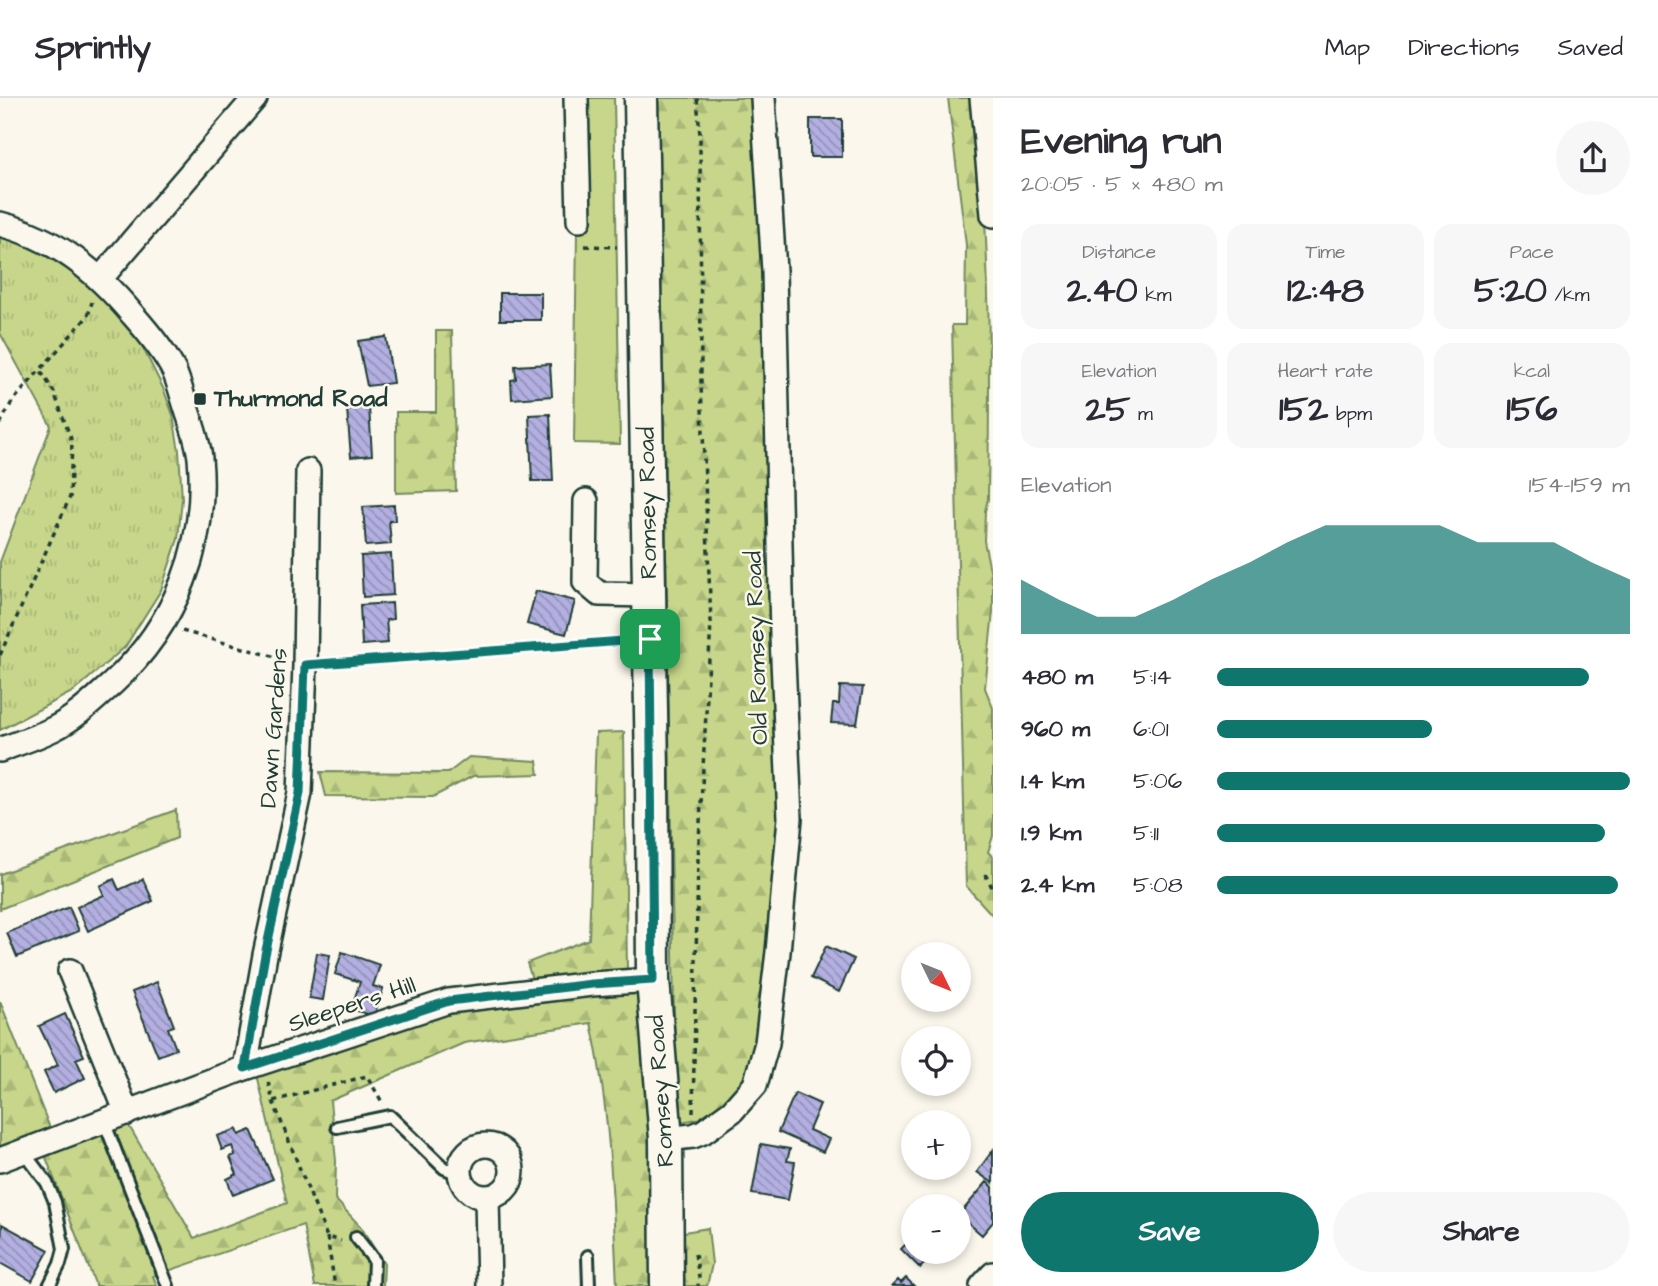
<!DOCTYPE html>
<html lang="en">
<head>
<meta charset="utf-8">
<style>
  body { margin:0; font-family:"Architects Daughter",sans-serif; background:#f7f7f7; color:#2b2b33; height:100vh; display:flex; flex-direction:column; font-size:26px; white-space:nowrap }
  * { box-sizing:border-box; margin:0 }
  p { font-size:23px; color:#7c7c81 }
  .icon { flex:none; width:38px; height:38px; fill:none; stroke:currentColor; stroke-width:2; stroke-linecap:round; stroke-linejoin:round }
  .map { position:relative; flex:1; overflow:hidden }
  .details { display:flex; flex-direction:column; background:#fff; width:665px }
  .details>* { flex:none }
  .needle { width:46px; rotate:133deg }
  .fabs { position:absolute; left:901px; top:844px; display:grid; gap:14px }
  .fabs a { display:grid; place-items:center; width:70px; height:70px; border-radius:50%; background:#fff; box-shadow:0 4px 10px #0003; font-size:35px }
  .pin { position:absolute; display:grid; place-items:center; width:60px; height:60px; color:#fff; margin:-30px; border-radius:14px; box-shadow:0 4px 10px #0006 }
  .round { display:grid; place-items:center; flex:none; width:74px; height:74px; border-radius:37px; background:#f7f7f7 }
  .overview { display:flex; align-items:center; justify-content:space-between; height:119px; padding:0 28px }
  h1 { font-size:38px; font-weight:700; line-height:52px }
  .figures { display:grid; grid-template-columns:repeat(3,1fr); gap:10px; height:119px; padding:7px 28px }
  .figures div { display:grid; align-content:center; border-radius:18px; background:#f7f7f7; text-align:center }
  .figures b { font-size:35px; font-weight:700 }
  .figures small { font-size:19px; font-weight:400 }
  .figures p { font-size:19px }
  .chart { height:196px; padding:14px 28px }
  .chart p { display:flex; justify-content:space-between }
  .chart svg { width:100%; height:126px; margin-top:7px; fill:#0f766e; opacity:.7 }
  .cta { display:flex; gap:14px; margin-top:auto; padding:14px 28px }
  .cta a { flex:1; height:80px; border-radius:42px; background:#0f766e; color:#fff; font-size:28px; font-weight:700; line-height:80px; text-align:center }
  .cta a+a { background:#f7f7f7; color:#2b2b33 }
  ul { padding:0 28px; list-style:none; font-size:23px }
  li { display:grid; grid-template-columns:112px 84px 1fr; align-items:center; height:52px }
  li i { height:18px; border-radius:9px; background:#0f766e }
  header { display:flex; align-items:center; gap:42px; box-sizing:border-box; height:98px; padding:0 35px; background:#fff; border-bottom:2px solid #e1e1e2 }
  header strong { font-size:33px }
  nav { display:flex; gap:38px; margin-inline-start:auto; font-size:24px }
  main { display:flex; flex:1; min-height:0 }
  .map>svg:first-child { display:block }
  .grass { fill:#c7d68a; stroke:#738a5f; stroke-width:2 }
  .forest { fill:url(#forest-firs); stroke:#738a5f; stroke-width:2 }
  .park { fill:url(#park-tufts); stroke:#738a5f; stroke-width:2 }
  .building { fill:url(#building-back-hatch); stroke:#1f3d34; stroke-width:2 }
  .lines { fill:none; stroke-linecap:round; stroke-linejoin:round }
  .service-casing { stroke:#1f3d34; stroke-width:16 }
  .minor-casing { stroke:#1f3d34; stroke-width:28 }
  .secondary-casing { stroke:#1f3d34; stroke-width:37 }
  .path { stroke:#1f3d34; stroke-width:3.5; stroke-dasharray:5 5; stroke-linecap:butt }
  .service { stroke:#fbf7ec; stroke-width:10 }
  .minor { stroke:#fbf7ec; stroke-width:23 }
  .secondary { stroke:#fbf7ec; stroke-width:32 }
  .route-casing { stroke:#fff; stroke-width:14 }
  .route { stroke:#0f766e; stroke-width:9 }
  .poi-dot { fill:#1f3d34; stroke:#fbf7ec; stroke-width:2.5 }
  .labels { text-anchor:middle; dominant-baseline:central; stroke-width:5; stroke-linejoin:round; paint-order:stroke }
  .poi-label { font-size:24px; font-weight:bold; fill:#1f3d34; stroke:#fbf7ec; text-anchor:start }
  .street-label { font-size:24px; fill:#1f3d34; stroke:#fbf7ec }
</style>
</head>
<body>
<header>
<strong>Sprintly</strong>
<nav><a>Map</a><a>Directions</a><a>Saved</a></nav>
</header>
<main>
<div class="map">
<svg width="993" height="1188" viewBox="0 0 993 1188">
  <defs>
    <pattern id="forest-firs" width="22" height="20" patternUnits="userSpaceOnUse" patternTransform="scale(1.75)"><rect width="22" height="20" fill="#c7d68a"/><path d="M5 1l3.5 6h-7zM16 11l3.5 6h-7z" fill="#aab978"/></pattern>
    <pattern id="park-tufts" width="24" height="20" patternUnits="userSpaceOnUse" patternTransform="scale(1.75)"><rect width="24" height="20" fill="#c7d68a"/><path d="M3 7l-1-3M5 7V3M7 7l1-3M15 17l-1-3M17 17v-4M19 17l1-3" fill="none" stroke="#aab978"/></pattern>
    <pattern id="building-back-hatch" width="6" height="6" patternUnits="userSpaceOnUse" patternTransform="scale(1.75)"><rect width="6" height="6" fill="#b3afe1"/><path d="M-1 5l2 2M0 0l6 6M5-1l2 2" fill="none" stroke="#9190b7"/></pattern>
  </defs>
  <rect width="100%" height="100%" fill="#fbf7ec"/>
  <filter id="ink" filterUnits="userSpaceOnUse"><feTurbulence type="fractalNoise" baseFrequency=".0143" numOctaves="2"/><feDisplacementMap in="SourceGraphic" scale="14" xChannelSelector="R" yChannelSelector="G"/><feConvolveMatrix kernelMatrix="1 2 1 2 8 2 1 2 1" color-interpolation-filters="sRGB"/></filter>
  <g filter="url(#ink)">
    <path class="grass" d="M574,0H614L620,346L574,345L577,133Z"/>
    <path class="forest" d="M658,0H752L763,116L784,739L764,915L743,991L713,1018L676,1025Z
      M948,0H974C991,133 990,267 988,401L985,413L984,443L993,487V514L985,590L993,610V738L988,754L993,759V818L966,788L952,227H965L966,147Z
      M436,233H452L456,393L396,395V314H436Z
      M624,634L627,875L574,877L533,884L527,865L589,841L596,635Z
      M469,659L537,663L539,676L473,678L433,699L326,698L320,674L448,675Z
      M176,712L177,740L0,811V776Z
      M632,888L645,908L650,1004L654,1188H617C613,1099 610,1012 591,925L464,945L330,1003L336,1063L335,1101L361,1129L384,1166L383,1188H315L303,1127L153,1178L157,1188H96L45,1057L125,1021L194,1140L287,1105L256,972L428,916Z
      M0,903L51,1033L0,1054Z
      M708,1130L712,1166L707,1188H678V1135Z"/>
    <path class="park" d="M0,136L39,149L83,180L115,212L139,242L163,290L173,317L179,353L182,401L178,441L161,492L125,549L74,593L0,632V464L51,328L0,235Z"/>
    <path class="building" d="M810,21H842V59H810Z
      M500,195H541V222H500Z
      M386,239L393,285L367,288L358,243Z
      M550,266L552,298L512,301L511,282L516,281L515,268Z
      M369,309L372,357L351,359L347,311Z
      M550,316L553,383H532L529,317Z
      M394,407L395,423H389L391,446L366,448L363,409Z
      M391,456L393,497L363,499L361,458Z
      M536,493L575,503L566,536L527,526Z
      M392,505L393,521L386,522L388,545L362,547L360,507Z
      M840,588L863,589L857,626L831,625L833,606H839Z
      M114,781L119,792L143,781L153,803L88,833L77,809L104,797L100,788Z
      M69,809L79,833L17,859L7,835Z
      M826,848L854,861L839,894L811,880Z
      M342,854L380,867L373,888L383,891L374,918L351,911L360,884L335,876Z
      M317,855L330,857L323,902L309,900Z
      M157,884L174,928L168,930L176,951L158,958L132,894Z
      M65,916L84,958L76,961L85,980L54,995L44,974L58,967L39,928Z
      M795,995L820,1006L809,1032L829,1041L823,1054L778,1034Z
      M237,1031L239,1037L251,1032L273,1081L233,1097L227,1081L237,1076L230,1059L235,1057L232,1048L222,1052L217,1038Z
      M761,1046L790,1051L787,1063L795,1064L788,1102L752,1096Z
      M993,1052V1085L977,1074Z
      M987,1084L993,1089V1124L982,1137L959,1117Z
      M2,1126L49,1152L32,1183L0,1165Z
      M914,1138V1153H937L920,1170L901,1151Z
      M906,1180L914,1188H892L898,1182L901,1185Z"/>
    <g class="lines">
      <defs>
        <path id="service" d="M104,1023L168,1188
          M337,1029L390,1018L444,1070L459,1076
          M23,1053L47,1085L55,1104L64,1151L60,1166L49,1188
          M356,1139L374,1162L373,1188
          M588,1158L589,1188"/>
        <path id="minor" d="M576,0L579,122
          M982,0L993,117
          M0,126C58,141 96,173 133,217C148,234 164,253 174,273C179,284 182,297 186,309C191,325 198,343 200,360C208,445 176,527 113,585C95,601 77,619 55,630C38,639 18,645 0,652
          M101,180L255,0
          M586,403L585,484L599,496L650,497
          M70,873L127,1015
          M245,970L265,857L300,695L305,567L308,373
          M666,1041L693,1038L703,1034L732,1013L755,987L767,945L778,854L790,720L782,539L774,173L763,0
          M460 1073a26 26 0 1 1 52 0a26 26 0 1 1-52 0Z
          M0,1062L245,970L449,903L592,886L653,882
          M487,1100L489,1188
          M982,1188L993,1176"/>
        <path id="secondary" d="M641,0L652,675L653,882L666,1041L667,1188"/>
      </defs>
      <use href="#service" class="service-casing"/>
      <use href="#minor" class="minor-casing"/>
      <use href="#secondary" class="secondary-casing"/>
      <path class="path" d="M585,148L617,149
        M0,326L12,304L40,272
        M182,533L283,561
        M0,557L70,399L72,344L54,294L40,272L88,218L92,204
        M325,565L624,543
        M985,776L993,791
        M268,984L273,1003L367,978L382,1004
        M273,1003L327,1139L341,1143
        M693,1015L698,761L711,524L701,287L700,37L697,0
        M327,1139L335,1188
        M695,1156L699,1179L698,1188"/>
      <use href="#service" class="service"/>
      <use href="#minor" class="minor"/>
      <use href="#secondary" class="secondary"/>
    </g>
  </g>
  <g class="lines" filter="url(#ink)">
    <defs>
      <path id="route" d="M650,541L653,882L592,886L449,903L245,970L265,857L300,695L305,567Z"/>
    </defs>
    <use href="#route" class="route-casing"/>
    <use href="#route" class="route"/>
  </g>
  <rect class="poi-dot" x="193" y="294" width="14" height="14" rx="3.5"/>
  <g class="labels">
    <g class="poi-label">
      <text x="214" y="301">Thurmond Road</text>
    </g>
    <g class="street-label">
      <text transform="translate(648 405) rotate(-91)">Romsey Road</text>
      <text transform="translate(757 550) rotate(-92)">Old Romsey Road</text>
      <text transform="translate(274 630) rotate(-86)">Dawn Gardens</text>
      <text transform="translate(352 907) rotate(-18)">Sleepers Hill</text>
      <text transform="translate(661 993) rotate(-94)">Romsey Road</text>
    </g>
  </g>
</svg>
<div class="fabs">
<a><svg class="needle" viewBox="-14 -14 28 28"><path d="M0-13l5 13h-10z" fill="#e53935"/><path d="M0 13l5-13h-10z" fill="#7c7c81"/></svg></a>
<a><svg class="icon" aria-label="locate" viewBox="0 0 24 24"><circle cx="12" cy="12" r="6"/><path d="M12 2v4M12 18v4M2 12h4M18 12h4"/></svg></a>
<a>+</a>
<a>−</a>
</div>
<div class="pin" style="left:650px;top:541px;background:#1e9e55"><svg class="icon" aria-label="arrive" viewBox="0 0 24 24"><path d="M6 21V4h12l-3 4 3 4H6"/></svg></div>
</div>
<section class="details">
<div class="overview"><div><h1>Evening run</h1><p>20:05 · 5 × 480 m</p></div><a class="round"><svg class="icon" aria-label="share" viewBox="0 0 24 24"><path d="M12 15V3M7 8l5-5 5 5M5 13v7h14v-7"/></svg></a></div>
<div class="figures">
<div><p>Distance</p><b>2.40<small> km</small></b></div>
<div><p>Time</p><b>12:48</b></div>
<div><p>Pace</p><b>5:20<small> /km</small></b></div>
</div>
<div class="figures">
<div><p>Elevation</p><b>25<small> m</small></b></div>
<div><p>Heart rate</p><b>152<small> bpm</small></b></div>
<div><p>kcal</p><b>156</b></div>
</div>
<div class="chart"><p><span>Elevation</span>154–159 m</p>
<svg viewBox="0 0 160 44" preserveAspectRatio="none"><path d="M0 44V25L10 32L20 38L30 38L40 32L50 25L60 19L70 12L80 6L90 6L100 6L110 6L120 12L130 12L140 12L150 19L160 25V44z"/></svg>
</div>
<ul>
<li><b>480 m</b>5:14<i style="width:90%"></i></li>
<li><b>960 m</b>6:01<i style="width:52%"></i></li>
<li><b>1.4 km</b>5:06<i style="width:100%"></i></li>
<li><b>1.9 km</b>5:11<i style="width:94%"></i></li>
<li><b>2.4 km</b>5:08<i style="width:97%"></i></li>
</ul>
<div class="cta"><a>Save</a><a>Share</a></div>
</section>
</main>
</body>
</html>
